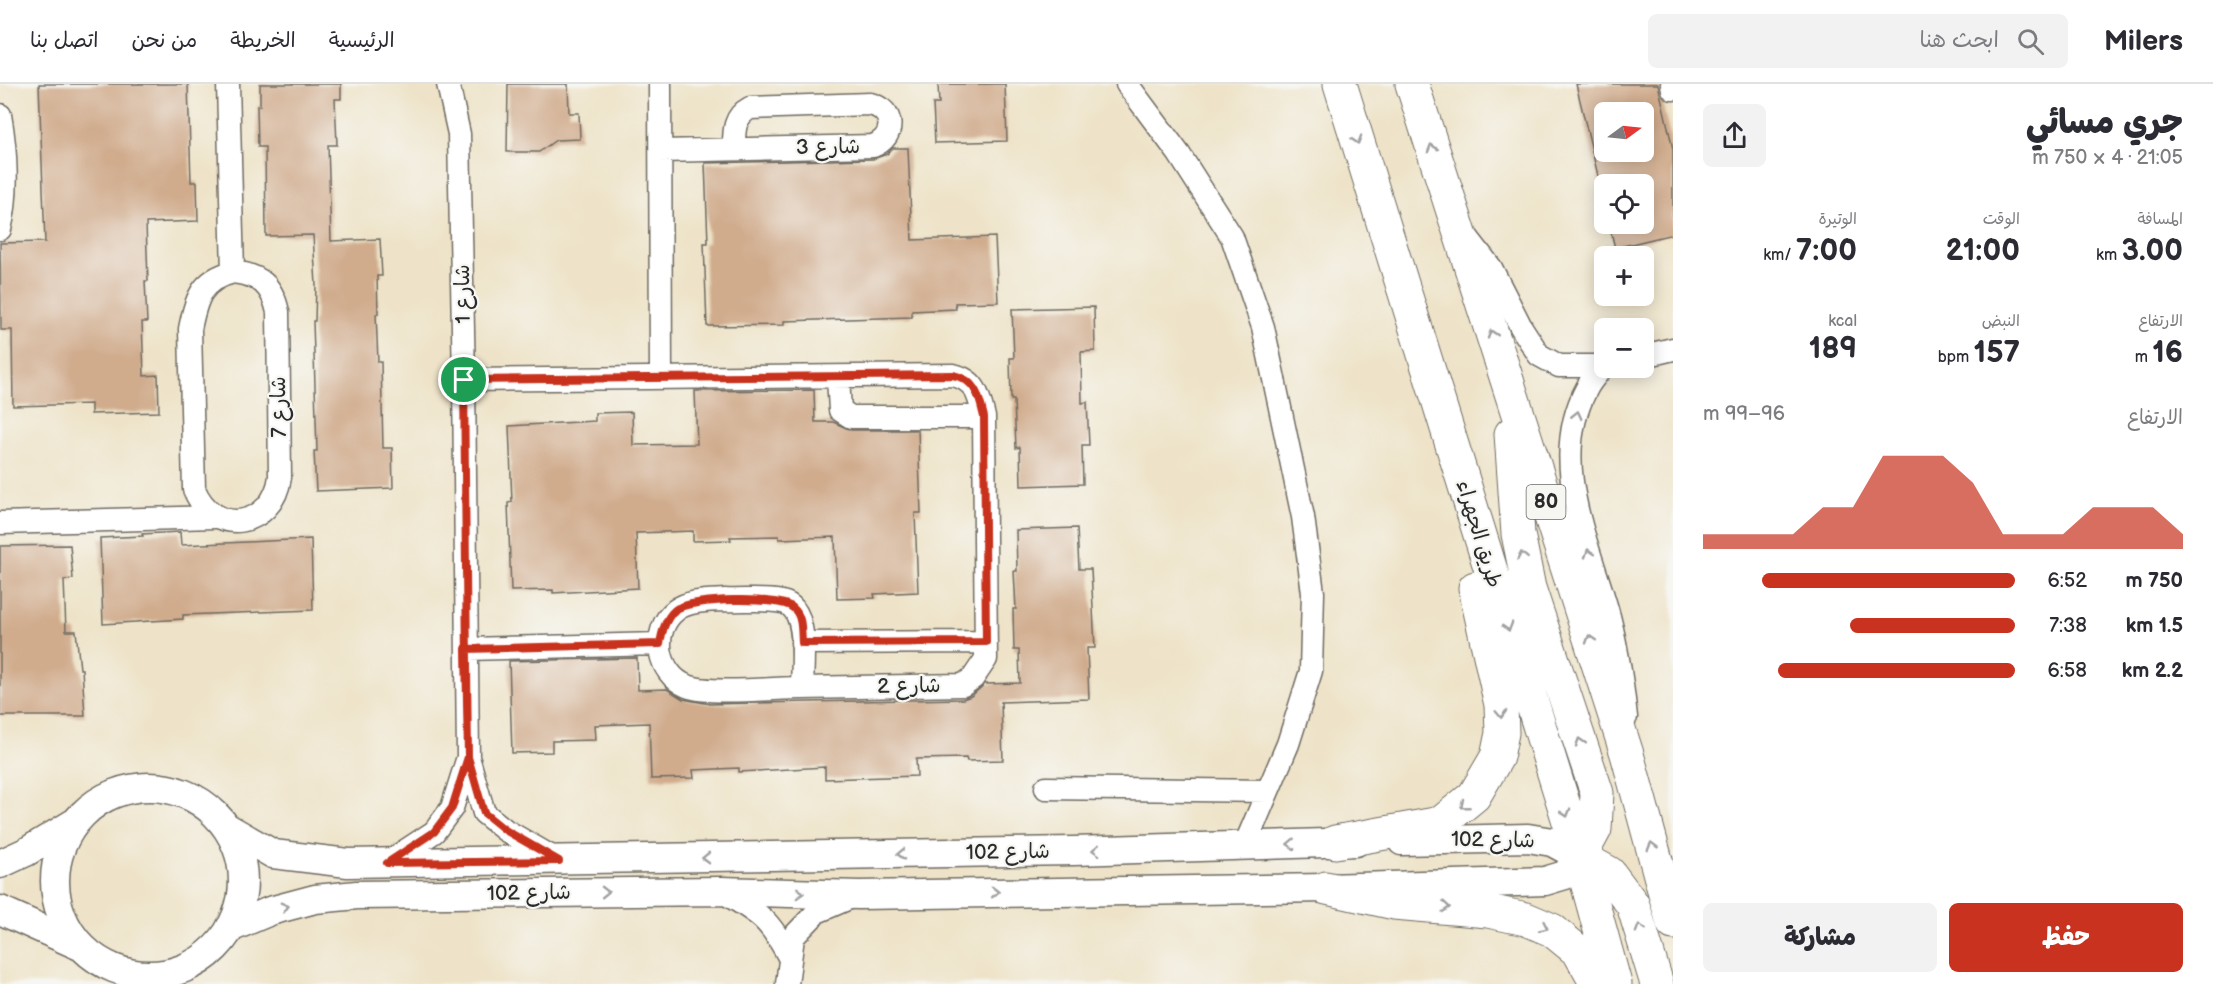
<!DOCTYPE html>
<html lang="ar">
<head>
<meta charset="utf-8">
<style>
  body { margin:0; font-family:"Balsamiq Sans","Playpen Sans Arabic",sans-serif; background:#f2f2f3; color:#2b2b33; direction:rtl; height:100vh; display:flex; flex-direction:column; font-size:22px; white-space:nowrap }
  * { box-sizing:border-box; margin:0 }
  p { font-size:20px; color:#7c7c81 }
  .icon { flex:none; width:33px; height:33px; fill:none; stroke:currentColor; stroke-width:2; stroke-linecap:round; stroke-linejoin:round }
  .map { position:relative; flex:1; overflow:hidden; direction:ltr }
  .panel { display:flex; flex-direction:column; background:#fff; width:540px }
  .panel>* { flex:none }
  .needle { width:39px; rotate:75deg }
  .controls { position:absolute; left:1594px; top:18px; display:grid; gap:12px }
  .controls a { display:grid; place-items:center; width:60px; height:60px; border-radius:9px; background:#fff; box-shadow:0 3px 15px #0003; font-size:30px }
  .pin { position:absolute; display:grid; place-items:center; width:51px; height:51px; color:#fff; margin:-26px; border:3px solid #fff; border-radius:50%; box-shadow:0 2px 6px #0007 }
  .round { display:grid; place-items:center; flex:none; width:63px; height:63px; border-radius:9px; background:#f2f2f3 }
  .overview { display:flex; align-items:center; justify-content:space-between; height:102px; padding:0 30px }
  h1 { font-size:33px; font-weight:800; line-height:45px }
  .metrics { display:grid; grid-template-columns:repeat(3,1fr); gap:9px; height:102px; padding:6px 30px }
  .metrics div { display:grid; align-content:center }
  .metrics b { font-size:30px; font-weight:800 }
  .metrics small { font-size:16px; font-weight:400 }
  .metrics p { font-size:16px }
  .chart { height:168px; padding:12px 30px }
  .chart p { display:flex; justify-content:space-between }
  .chart svg { width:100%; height:108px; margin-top:6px; fill:#c8321e; opacity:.7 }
  .button { display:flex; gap:12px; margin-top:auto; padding:12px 30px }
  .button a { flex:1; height:69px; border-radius:9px; background:#c8321e; color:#fff; font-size:24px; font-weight:800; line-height:69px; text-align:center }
  .button a+a { background:#f2f2f3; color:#2b2b33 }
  ul { padding:0 30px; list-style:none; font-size:20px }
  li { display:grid; grid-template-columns:96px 72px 1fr; align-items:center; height:45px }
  li i { height:15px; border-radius:8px; background:#c8321e }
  header { display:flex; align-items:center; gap:36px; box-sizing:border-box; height:84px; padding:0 30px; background:#fff; border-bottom:2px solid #e1e1e2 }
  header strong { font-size:28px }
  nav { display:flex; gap:33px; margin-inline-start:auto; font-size:21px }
  .search { width:420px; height:54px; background:#f2f2f3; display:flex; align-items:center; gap:15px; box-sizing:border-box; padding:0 21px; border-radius:9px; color:#7c7c81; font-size:22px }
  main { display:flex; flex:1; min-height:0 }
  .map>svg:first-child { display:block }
  .building { fill:#d0ab8c; fill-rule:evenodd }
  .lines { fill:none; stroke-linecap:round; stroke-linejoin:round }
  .minor-casing { stroke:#6f6b62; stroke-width:25 }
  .tertiary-casing { stroke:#6f6b62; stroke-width:31 }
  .trunk-casing { stroke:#6f6b62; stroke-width:35 }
  .minor { stroke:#fff; stroke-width:22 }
  .tertiary { stroke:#fff; stroke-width:28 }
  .trunk { stroke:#fff; stroke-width:33 }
  .oneway { stroke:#a0a0a0 }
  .route-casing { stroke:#fff; stroke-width:12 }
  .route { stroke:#c8321e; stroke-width:8 }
  .labels { text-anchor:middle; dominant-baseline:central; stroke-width:4.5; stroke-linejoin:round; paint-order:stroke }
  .shield { fill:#f6f6f2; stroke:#686867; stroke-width:1.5 }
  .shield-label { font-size:20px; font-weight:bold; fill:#2b2b2b }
  .street-label { font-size:21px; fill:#2b2b2b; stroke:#f6f6f2 }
</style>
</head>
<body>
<header>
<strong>Milers</strong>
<div class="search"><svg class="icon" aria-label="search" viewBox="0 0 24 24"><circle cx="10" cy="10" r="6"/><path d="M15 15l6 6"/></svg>ابحث هنا</div>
<nav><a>الرئيسية</a><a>الخريطة</a><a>من نحن</a><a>اتصل بنا</a></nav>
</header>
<main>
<section class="panel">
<div class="overview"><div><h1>جري مسائي</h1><p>21:05 · 4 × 750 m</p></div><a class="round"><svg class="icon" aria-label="share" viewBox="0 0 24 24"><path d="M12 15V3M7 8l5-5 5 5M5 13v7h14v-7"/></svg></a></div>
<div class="metrics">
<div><p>المسافة</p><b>3.00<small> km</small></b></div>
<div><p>الوقت</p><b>21:00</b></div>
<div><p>الوتيرة</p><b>7:00<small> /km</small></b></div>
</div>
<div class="metrics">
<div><p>الارتفاع</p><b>16<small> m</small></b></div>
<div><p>النبض</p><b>157<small> bpm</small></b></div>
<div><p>kcal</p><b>189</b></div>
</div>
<div class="chart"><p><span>الارتفاع</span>96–99 m</p>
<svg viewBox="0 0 160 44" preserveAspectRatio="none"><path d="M0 44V38L10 38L20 38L30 38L40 27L50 27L60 6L70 6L80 6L90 17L100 38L110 38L120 38L130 27L140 27L150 27L160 38V44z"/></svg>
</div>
<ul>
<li><b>750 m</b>6:52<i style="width:81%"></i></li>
<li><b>1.5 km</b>7:38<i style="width:53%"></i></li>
<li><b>2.2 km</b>6:58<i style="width:76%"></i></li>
</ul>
<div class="button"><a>حفظ</a><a>مشاركة</a></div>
</section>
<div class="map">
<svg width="1673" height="900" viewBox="0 0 1673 900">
  <rect width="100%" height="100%" fill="#f6f6f2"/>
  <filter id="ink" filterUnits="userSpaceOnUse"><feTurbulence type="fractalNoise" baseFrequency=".0167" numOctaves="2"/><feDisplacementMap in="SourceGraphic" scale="12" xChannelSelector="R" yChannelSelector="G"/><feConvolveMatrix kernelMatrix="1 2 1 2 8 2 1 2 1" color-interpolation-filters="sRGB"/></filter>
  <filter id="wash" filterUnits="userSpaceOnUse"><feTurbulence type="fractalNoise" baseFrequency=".008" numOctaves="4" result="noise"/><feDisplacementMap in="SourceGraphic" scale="24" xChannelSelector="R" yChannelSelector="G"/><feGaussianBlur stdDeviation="1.35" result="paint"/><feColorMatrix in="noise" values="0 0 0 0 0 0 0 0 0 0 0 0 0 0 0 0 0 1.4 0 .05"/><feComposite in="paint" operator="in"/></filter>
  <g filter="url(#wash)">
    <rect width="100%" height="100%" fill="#eee3c8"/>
    <g id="blocks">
      <path class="building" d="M39,0H188L191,98H197L198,137L146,139L148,197H145L147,238H142L144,292L158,291L159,328L91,330V320L13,322L12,246H1L0,159L45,158Z
        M260,0H341V15H335L337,61H328L331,157L380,155L382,192H377L378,230H376L378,278H381L383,364H392L393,404L316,407L314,367H317L313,237H315L316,201L313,151L266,152L265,63H258L257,22H260Z
        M508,0H568L569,29H579L580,55L556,56L539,68H507Z
        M938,0H1005L1007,57L935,59L933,20H939Z
        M1576,0H1658L1673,65V150L1615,164L1609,140H1644V100H1600ZM1605,28H1644V68H1605Z
        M893,64H908L912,156L995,153L998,218L955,219L956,225L912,227V233L784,237V241L707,242L704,159H708L705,79L873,75L887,70Z
        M1094,223L1095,267L1081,268L1082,319L1087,318L1089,361H1082L1083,400L1021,402L1020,363L1016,364L1014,316H1011L1010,274H1014L1012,225Z
        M814,306L815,338H833L851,346H918L921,429H915L918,508L874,510L875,514L837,515L835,453L779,455V452L730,453L731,456L693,457V447L636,449L638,504L553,509V506L511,507L508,419L512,418L509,342L595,337V329L632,328L633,361L697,360L695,307Z
        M1077,444L1079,485H1091L1095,564H1087L1089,615L1001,618L1003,676L967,677L966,674L916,675L917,692L825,695V683L739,688V684L693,686L694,694L651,695L649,639L595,641L596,656L552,657V668L512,669L509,577L637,574L638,606L667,605L683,615L710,620L963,615L971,612L985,600L1020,599L1019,566H1014L1013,525H1016L1014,487H1017L1016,446Z
        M180,448L181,461L311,455L313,526L183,531V535L103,540L100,454L143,452L142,450Z
        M70,461L73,495L64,496L66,547H76L80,585H82L85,632H0V462Z"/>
    </g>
  </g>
  <g filter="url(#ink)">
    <use href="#blocks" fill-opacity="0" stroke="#6f6b62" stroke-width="1.5"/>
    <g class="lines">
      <defs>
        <path id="minor" d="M228,0L233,188
          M448,0L459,50L464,296L468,673L484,729L505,746L557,776
          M660,0L661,294
          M1127,0L1179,70L1232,153L1263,243L1303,433L1313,509L1311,587L1288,660L1245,761
          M1672,0L1673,5
          M0,31C6,65 9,111 0,145
          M661,67L873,62C896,53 895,26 870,20L750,24C733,33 734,48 734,65
          M1467,153L1491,184L1521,243L1539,271L1559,282H1605
          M233,188C260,191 272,201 278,228L280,393C273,444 214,454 194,405L190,245C196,215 201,196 233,188Z
          M1644,272L1673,265
          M1603,282C1598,289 1591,296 1587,304C1548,375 1587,456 1607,525C1617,560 1622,596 1626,633
          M838,293L840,326L851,333H984
          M464,296L953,291C976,296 979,312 984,333L986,575L973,594L963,601L802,604
          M0,439L215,433
          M725,516C743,517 764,514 782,518C810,523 802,581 802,604C775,604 710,611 687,602C657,590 650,546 676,526C689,516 709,517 725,516Z
          M802,559L986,558
          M467,565L660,560
          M1046,704L1267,707
          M387,779L434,748L452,724L468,673
          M721,807C760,830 769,834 790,875
          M787,900L793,853L817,828L854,812"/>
        <path id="tertiary" d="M55 797a94 94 0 1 1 188 0a94 94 0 1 1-188 0Z
          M226,743L273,770L348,779L1074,767L1356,758
          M0,780L26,768L74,739
          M0,826L80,862
          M230,844L270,827L315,815L357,811L721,807L859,811L1326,804L1545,797L1565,791L1580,773L1552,758L1528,754L1402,757"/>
        <path id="trunk" d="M1340,0L1580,773L1615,900
          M1412,0L1627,670L1673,839
          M1511,350L1518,450L1529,504L1597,709L1595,745L1580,773
          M1335,758L1441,739L1474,712L1497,673L1502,649L1501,621L1475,504
          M1580,773L1609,789L1633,821L1657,900
          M1326,804L1394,819L1488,827L1526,835L1552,846L1579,868L1597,900"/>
      </defs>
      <use href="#minor" class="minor-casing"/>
      <use href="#tertiary" class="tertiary-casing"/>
      <use href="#trunk" class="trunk-casing"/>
      <use href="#minor" class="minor"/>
      <use href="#tertiary" class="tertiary"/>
      <use href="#trunk" class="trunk"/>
    </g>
    <defs><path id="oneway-chevron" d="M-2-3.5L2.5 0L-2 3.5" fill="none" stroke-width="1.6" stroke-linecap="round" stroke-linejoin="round" transform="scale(1.5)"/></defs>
    <g class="oneway">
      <use href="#oneway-chevron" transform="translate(1357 56) rotate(73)"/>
      <use href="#oneway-chevron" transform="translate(1432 64) rotate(-107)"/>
      <use href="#oneway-chevron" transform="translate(1492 250) rotate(-108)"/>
      <use href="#oneway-chevron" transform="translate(1577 331) rotate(-77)"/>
      <use href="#oneway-chevron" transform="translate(1589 469) rotate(-108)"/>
      <use href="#oneway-chevron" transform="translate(1522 472) rotate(-101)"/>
      <use href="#oneway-chevron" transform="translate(1508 543) rotate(73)"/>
      <use href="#oneway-chevron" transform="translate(1590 555) rotate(-108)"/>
      <use href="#oneway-chevron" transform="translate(1501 630) rotate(88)"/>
      <use href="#oneway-chevron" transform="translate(1580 658) rotate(-108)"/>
      <use href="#oneway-chevron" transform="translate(1464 721) rotate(141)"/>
      <use href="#oneway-chevron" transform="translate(1566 729) rotate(73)"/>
      <use href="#oneway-chevron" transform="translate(1291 760) rotate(178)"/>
      <use href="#oneway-chevron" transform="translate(1652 762) rotate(-105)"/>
      <use href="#oneway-chevron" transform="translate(1096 766) rotate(178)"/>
      <use href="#oneway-chevron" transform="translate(901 770) rotate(179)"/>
      <use href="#oneway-chevron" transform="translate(706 774) rotate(179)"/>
      <use href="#oneway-chevron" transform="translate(605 808) rotate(-1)"/>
      <use href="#oneway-chevron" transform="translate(995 808) rotate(-1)"/>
      <use href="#oneway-chevron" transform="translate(800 809) rotate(2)"/>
      <use href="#oneway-chevron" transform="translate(285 823) rotate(-15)"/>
      <use href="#oneway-chevron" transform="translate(1446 823) rotate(5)"/>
      <use href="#oneway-chevron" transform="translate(1544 843) rotate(25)"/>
      <use href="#oneway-chevron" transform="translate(1640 844) rotate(-107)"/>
    </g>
  </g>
  <g class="lines" filter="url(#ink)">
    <defs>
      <path id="route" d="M464,296L468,673L452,724L434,748L387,779L559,777L505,746L484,729L468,673L466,565L660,560C662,548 665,535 675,526C689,514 780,512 793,524C803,532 801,548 802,559L986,558L984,333C979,312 976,296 953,291L464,296"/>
    </defs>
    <use href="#route" class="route-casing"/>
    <use href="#route" class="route"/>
  </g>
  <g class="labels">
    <rect class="shield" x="1526.5" y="401" width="39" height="34" rx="4.5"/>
    <g class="shield-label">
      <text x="1546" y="418">80</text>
    </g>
    <g class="street-label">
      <text transform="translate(828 63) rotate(-1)">شارع 3</text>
      <text transform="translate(463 210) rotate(-91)">شارع 1</text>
      <text transform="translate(279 323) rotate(-91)">شارع 7</text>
      <text transform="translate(1479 450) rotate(73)">طريق الجهراء</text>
      <text transform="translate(909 602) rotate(-1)">شارع 2</text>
      <text transform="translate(1493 756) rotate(1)">شارع 102</text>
      <text transform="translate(1008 768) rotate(-1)">شارع 102</text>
      <text transform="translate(529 809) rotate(-1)">شارع 102</text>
    </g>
  </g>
</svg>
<div class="controls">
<a><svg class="needle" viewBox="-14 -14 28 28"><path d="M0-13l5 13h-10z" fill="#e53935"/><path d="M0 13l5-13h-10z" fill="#7c7c81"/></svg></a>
<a><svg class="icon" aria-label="locate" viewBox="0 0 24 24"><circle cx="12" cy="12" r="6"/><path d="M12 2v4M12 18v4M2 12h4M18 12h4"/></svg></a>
<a>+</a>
<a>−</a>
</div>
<div class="pin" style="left:464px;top:296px;background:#1e9e55"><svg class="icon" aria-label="arrive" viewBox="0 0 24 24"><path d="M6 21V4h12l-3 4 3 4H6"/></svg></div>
</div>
</main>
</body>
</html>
